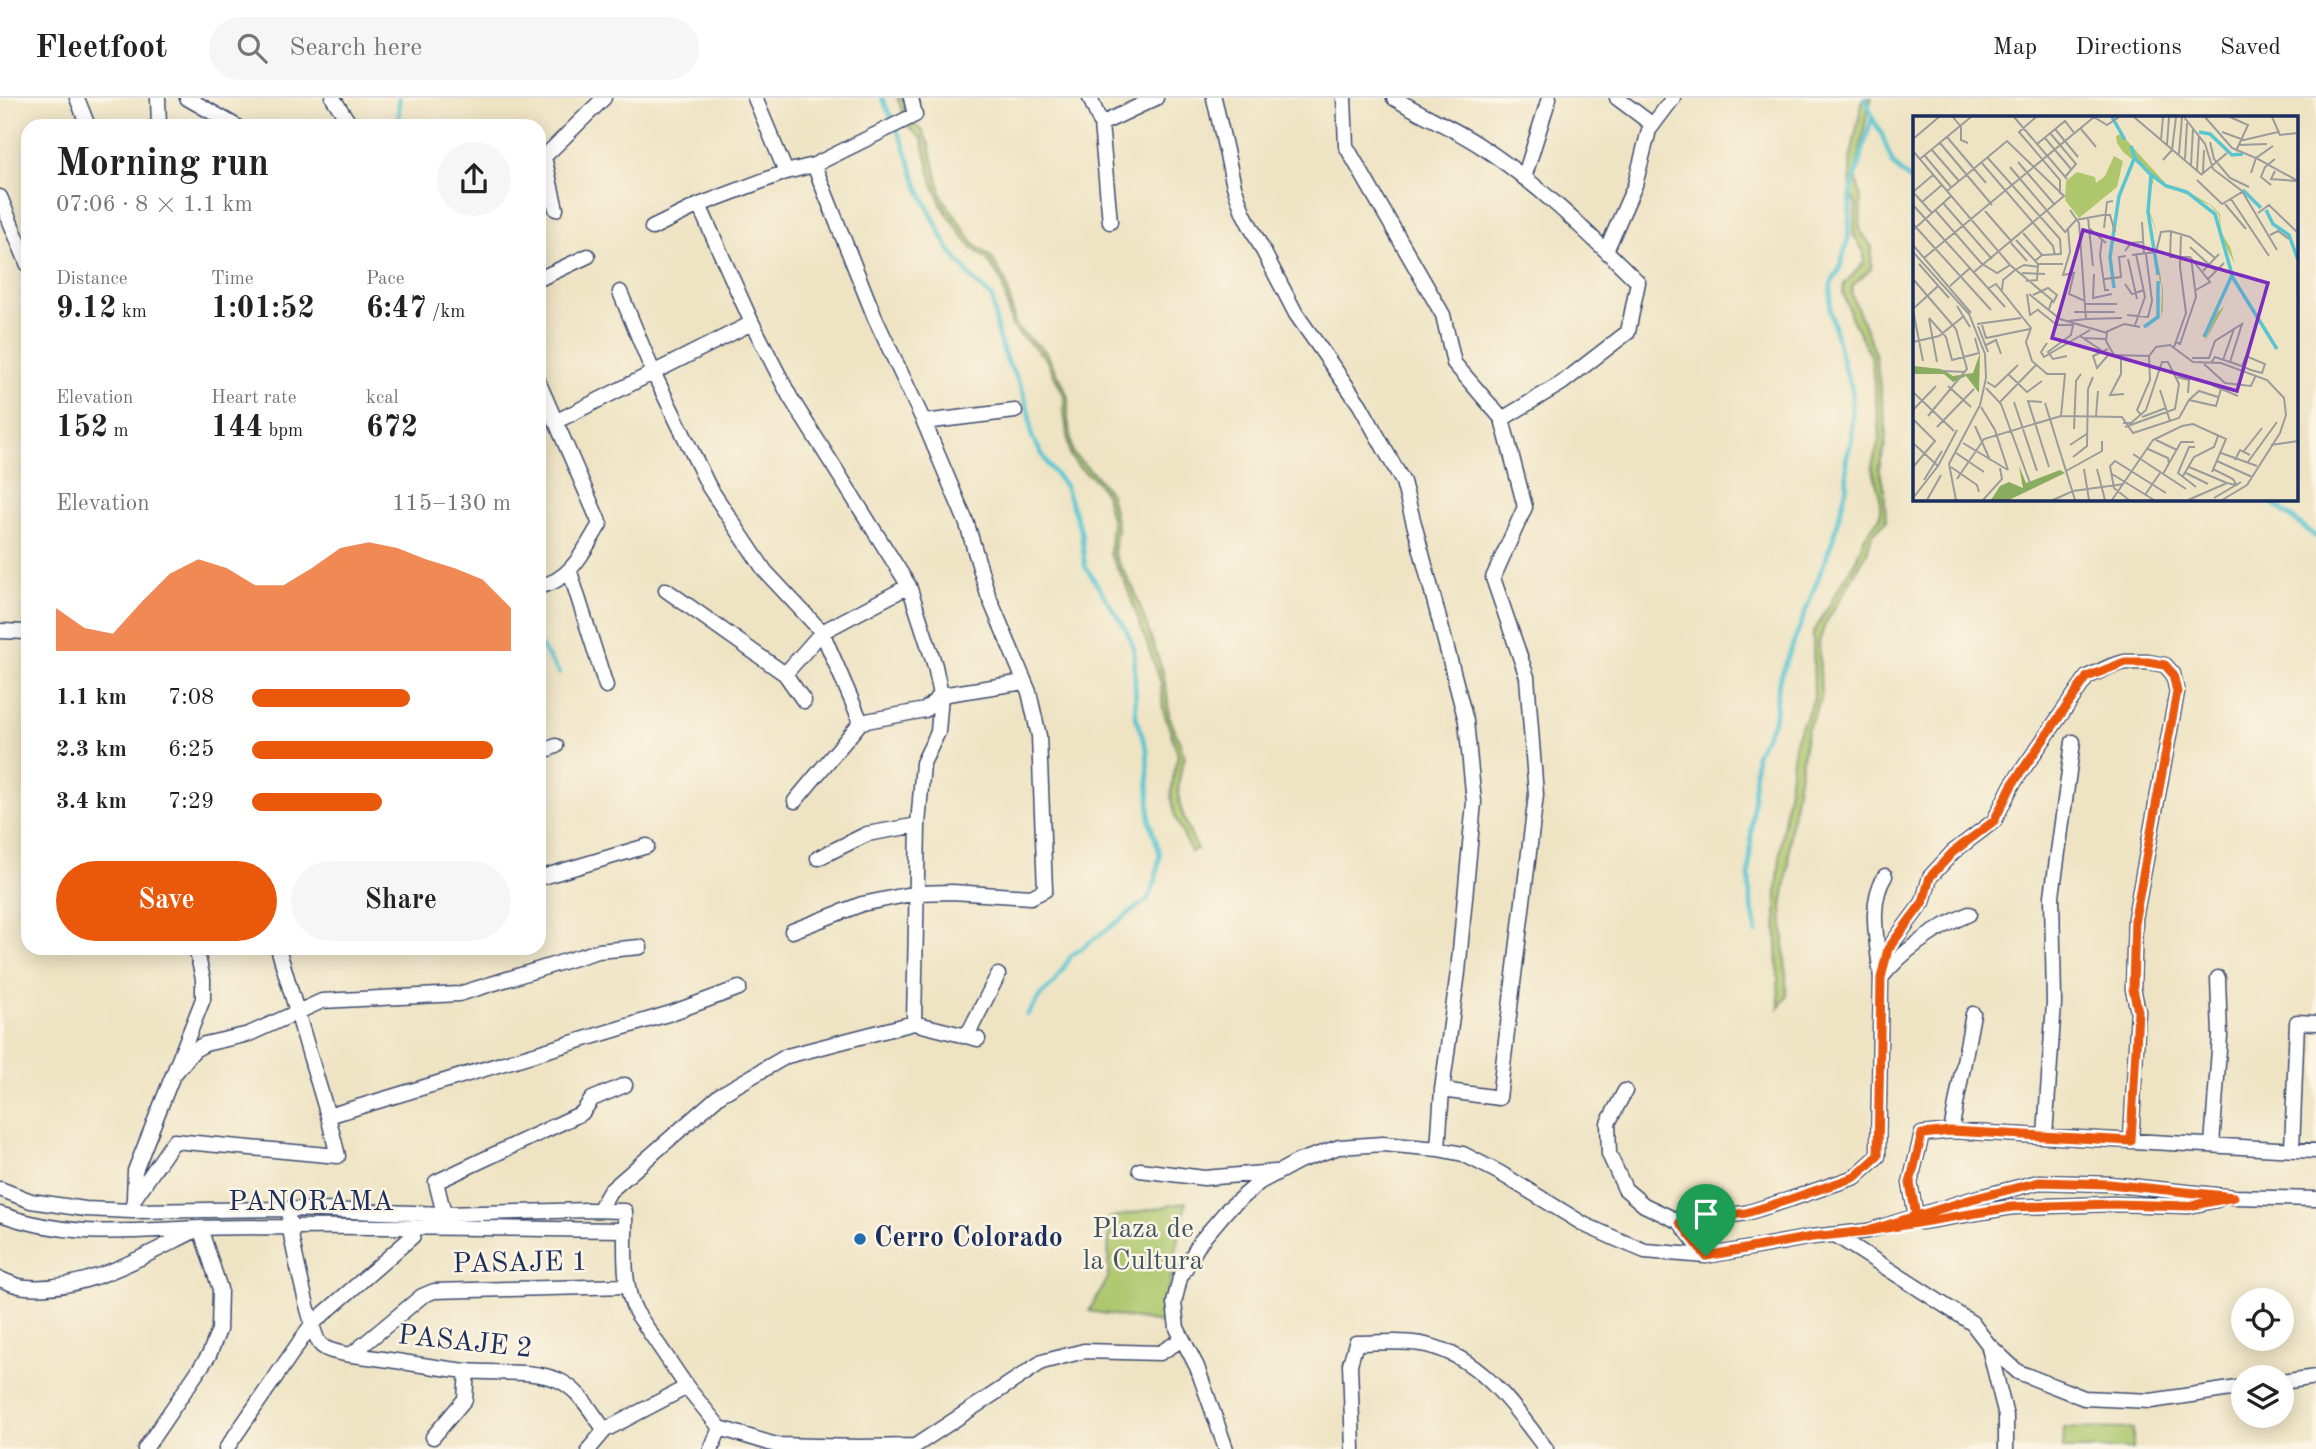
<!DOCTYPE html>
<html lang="en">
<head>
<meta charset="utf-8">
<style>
  body { margin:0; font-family:"Old Standard TT",serif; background:#f6f6f6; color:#222; height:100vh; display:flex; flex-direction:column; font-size:26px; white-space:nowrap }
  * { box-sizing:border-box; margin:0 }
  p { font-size:23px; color:#767676 }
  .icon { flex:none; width:38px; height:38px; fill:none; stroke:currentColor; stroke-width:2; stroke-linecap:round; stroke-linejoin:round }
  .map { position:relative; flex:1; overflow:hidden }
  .details { position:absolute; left:21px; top:21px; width:525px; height:836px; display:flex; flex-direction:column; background:#fff; border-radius:21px; box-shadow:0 4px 18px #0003 }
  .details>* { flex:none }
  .fabs { position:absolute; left:2231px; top:1190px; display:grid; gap:14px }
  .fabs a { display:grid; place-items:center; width:63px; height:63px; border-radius:50%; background:#fff; box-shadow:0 4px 18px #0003; font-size:35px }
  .pin { position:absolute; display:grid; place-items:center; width:60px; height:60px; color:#fff; margin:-72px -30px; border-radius:50% 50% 50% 0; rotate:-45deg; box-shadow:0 0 7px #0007 }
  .pin .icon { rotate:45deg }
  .round { display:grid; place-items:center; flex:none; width:74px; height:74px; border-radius:37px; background:#f6f6f6 }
  .overview { display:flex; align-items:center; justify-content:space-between; height:119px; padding:0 35px }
  h1 { font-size:38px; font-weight:800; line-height:52px }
  .metrics { display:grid; grid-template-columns:repeat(3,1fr); gap:10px; height:119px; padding:7px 35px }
  .metrics div { display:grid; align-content:center }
  .metrics b { font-size:30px; font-weight:800 }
  .metrics small { font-size:19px; font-weight:400 }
  .metrics p { font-size:19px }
  .chart { height:196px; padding:14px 35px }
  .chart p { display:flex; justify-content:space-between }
  .chart svg { width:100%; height:126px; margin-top:7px; fill:#ea580c; opacity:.7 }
  .cta { display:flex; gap:14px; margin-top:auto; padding:14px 35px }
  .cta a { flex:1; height:80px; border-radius:42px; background:#ea580c; color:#fff; font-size:28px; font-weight:800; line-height:80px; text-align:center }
  .cta a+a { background:#f6f6f6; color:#222 }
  ul { padding:0 35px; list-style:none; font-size:23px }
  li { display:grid; grid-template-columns:112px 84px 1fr; align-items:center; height:52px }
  li i { height:18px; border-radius:9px; background:#ea580c }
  header { display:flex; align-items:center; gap:42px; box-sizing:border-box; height:98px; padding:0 35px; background:#fff; border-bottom:2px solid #e0e0e0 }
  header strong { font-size:33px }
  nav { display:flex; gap:38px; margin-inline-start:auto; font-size:24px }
  .search { width:490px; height:63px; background:#f6f6f6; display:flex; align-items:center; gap:18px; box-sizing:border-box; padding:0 24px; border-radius:38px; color:#767676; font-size:26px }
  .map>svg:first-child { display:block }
  .green { fill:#aec76d; stroke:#647b66; stroke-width:2 }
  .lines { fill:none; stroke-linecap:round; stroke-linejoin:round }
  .stream { stroke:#59c5d1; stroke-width:4.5 }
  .minor-casing { stroke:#3b4a6d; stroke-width:17 }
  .minor { stroke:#fff; stroke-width:14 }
  .route-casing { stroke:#fff; stroke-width:14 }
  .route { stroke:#ea580c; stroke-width:9 }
  .poi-dot { fill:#1f6fb2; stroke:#fcf5e5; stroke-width:2.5 }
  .labels { text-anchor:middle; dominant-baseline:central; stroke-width:5; stroke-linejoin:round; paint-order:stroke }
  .street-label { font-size:28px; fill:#1b2f5e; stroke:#fcf5e5 }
  .park-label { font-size:28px; fill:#405562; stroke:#fcf5e5 }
  .poi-label { font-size:28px; font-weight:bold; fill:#1b2f5e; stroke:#fcf5e5; text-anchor:start }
  .inset-river { fill:none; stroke:#59c5d1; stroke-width:3.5 }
  .inset-road { fill:none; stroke:#9a9b9b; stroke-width:2 }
  .view { fill:#7b2cbf; fill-opacity:0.15; stroke:#7b2cbf; stroke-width:3.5 }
  .inset-edge { fill:none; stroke:#1b2f5e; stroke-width:3.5 }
</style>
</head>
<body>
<header>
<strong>Fleetfoot</strong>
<div class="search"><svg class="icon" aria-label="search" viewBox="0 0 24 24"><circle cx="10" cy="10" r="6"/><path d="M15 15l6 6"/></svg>Search here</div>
<nav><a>Map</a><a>Directions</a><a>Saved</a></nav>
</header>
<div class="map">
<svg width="2316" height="1351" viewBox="0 0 2316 1351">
  <rect width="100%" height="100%" fill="#fcf5e5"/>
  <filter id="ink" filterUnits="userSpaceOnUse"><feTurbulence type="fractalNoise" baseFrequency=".0143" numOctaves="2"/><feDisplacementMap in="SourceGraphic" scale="14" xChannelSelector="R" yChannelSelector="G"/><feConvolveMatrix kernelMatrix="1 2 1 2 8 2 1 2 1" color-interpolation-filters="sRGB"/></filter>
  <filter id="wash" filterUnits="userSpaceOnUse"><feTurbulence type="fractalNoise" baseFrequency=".00686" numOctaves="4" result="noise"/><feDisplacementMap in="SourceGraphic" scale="28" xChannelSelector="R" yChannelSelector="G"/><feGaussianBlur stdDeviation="1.57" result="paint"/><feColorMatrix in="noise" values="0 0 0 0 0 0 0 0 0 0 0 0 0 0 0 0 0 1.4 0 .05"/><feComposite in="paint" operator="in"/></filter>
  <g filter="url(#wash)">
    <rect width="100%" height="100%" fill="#eee3c3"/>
    <path class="green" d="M897,0L903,1L911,25L922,32L929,46L942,99L975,147L992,160L1006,184L1015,225L1022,234L1045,253L1062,284L1068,300V321L1073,356L1097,379L1110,396L1117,428L1114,456L1134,492L1162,571L1167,596L1169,617L1185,659C1171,700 1181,713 1197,751L1191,754L1175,719L1171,698L1174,674L1178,657L1163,611L1161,585L1125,484L1110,456L1112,425L1105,396L1096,383L1079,369L1070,358L1064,313L1065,299L1045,259L1020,237L1012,228L1002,184L986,160L973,151L963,139L941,106L933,85L922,41L909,29Z
      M1863,0H1872L1868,11L1856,77L1861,101L1860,132L1872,149L1871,171L1853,187L1851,195L1875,254L1886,330L1885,347L1879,370L1884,390L1886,423L1872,437L1867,455L1825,526L1819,544L1821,601L1807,632L1790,733L1789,765L1782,808L1787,897L1779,910L1776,808L1781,745L1796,640L1814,601L1813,535L1856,461L1865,438L1880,419V399L1872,368L1880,338L1871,258L1852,221L1843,194L1844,186L1864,165V154L1853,136L1856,107L1851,96L1850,62Z
      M1186,1104L1162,1225L1089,1213L1108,1180L1109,1120Z
      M2064,1330L2133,1331V1351H2063Z"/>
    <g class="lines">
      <path class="stream" d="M882,0L904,47L919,91L948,150L975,184L992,199L998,238L1006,261L1021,288L1029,314L1032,339L1049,368L1065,388L1081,433L1085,468L1127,533L1134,551L1136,619L1147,652L1150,724L1160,756L1155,785L1147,802L1071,858L1054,885L1042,896L1027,917
        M1866,0L1872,19L1882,37L1893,66L1915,87
        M399,28V0
        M2268,401L2316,439
        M539,545L559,575
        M1757,835L1750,800L1749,774L1756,656L1774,623L1779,583L1832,444L1847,388L1846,362L1852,340V290L1845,273L1830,212L1831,186L1840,169L1848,141L1851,95L1872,19"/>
    </g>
  </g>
  <g filter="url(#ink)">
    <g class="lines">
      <defs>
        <path id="minor" d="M77,0L88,28
          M158,0L159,28
          M187,0L236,28
          M333,0L351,28
          M755,0L786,74
          M1090,0L1101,26L1156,0
          M1214,0L1234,88L1243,114L1296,216L1360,307L1403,384L1466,623L1474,704L1458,874L1442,992L1438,1051
          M1344,0L1346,48L1443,217L1454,265L1502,321L1525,409L1493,480L1527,579L1536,697L1499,1000L1442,992
          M1394,0C1421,17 1452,29 1479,47C1538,85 1588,135 1638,184L1628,234L1562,285L1502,321
          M1617,0L1653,27
          M1101,26L1110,124
          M1524,80L1549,0
          M0,99L28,167
          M699,107L752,225L790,299L909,488L935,568L941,597L938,634L923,665L918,727L914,925
          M556,111L544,59L604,0
          M652,130L699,107L786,74L814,67L915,17L911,0
          M1606,153L1635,87L1649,32L1673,0
          M539,181L588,158
          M620,194L653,274L709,389L765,473L822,534L861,624
          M539,285L600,426C585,450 571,484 539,488
          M555,324L752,225
          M924,324L1015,313
          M570,474L606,588
          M666,492L785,576L822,534L909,488
          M0,533L28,534
          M785,576L804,603
          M539,655L556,648
          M795,703L861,624L925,612L941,597L1024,584
          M818,760L867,736L918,727
          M1885,778C1867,806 1878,847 1881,880C1905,850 1934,831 1969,816
          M539,780L647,748
          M792,833L862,806L916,795L952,794L1031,799L1045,792L1039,638L1029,594L988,497L967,426L924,324L875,220L814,67
          M963,938L970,932L998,877
          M176,974L194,952L205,946L249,936L322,903L459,896L598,853L640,849
          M1625,993L1608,1025L1609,1056L1625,1091L1644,1107L1680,1124L1706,1158
          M328,1018L671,915L739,890
          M1951,1033L1973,916
          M2045,1038L2054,905L2052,798L2073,644
          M2212,1047L2220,938L2218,880
          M2292,1051L2297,924L2316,925
          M1140,1072L1204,1080L1275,1074
          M0,1091L31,1103L85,1111L132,1113L289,1111L444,1116L588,1112L625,1113C626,1145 621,1185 636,1214L687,1289L720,1330L776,1347L860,1349L915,1348L1042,1264L1084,1253L1160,1255L1181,1242
          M134,1100L135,1073L203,901V881L196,850
          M599,1112L610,1093L720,997L787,958L914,925L978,941
          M132,1113L134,1101L174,1043L338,1058L328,1018L278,850
          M0,1116C70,1141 128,1133 200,1130C228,1129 256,1129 285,1129C398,1128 512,1131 625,1132
          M444,1116L436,1084L582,1015L592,1001L625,987
          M1916,1118L1910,1085L1922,1036L1951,1033L2316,1053
          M289,1122C290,1138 312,1237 320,1246C327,1254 341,1255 351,1257C390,1261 428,1269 467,1273C494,1276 533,1271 558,1282C579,1291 591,1314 605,1332
          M1680,1124L1746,1115L1791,1101L1855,1079L1878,1058L1881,880L1888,851L1923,804L1930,779L1953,754L1994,723L2012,687L2087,579L2111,568L2125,564H2148L2165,567L2173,576L2177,594L2135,820L2133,891L2138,913L2131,1043
          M1921,1124L2012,1109L2113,1106L2189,1108L2217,1102
          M1837,1138L1972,1225L1988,1246L2018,1274L2084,1300L2151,1303L2244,1289
          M0,1181C8,1184 17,1189 26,1189C87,1194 147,1156 200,1130L220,1191L219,1232L209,1257L145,1351
          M1988,1246L2006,1318V1351
          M351,1257L422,1198L434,1193L628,1188
          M2282,1284L2316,1279
          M433,1339L465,1301L467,1273
          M226,1351L312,1226L413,1138V1129
          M589,1351L605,1332L687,1289
          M711,1351L720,1330
          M1226,1351L1197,1269L1177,1230L1174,1205L1180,1180L1200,1144L1228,1111L1260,1084L1299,1063L1339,1049L1383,1046L1438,1051L1463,1056L1500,1075L1585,1127L1621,1143L1645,1153L1706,1158L1812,1139L1868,1133L1972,1101L2039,1084L2109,1086L2234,1099L2316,1101
          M1353,1351L1350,1266L1356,1245C1378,1245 1406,1242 1426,1247C1481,1259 1514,1309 1546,1351"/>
      </defs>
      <use href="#minor" class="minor-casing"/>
      <use href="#minor" class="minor"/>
    </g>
  </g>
  <g class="lines" filter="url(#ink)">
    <defs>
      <path id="route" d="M1706,1158L1812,1139L1868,1133L1972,1101L2039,1084L2109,1086L2234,1099L2189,1108L2113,1106L2012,1109L1868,1133L1916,1118L1910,1085L1922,1036L1951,1033L2131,1043L2138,913L2133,891L2135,820L2177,594L2173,576L2165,567L2148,564H2125L2087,579L2012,687L1994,723L1953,754L1930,779L1923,804L1888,851L1881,880L1878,1058L1855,1079L1791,1101L1746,1115L1680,1124L1706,1158"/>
    </defs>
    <use href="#route" class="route-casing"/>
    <use href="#route" class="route"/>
  </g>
  <circle class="poi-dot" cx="860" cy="1141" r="7"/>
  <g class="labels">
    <g class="street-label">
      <text x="311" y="1105">PANORAMA</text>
      <text transform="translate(520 1166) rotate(-1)">PASAJE 1</text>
      <text transform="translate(465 1245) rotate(6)">PASAJE 2</text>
    </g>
    <g class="park-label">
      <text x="1143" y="1132">Plaza de<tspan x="1143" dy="32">la Cultura</tspan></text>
    </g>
    <g class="poi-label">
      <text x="874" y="1141">Cerro Colorado</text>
    </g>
  </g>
  <g transform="translate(1913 18)">
    <rect width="385" height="385" fill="#eee3c3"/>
    <path d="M208,18L253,68L272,74L298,89L307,98L308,116L317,131L322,148L311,191L291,227L303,198L311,190L322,148L310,125L307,112L306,99L297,89L255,70L241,61L235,90L243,114L241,131L248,161V167L250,171V194L248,201L249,171L247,167L241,130L243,115L234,91L240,60L210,36L204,27L203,20ZM201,40L210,45L204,71L166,102L152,84L153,65L164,56L182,61L183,67L192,60Z" fill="#aec76d"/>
    <path d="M67,237L66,277L53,260L40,266L31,258H0V250L28,253L40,260L60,257ZM106,350L113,367L147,354L152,357L96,384H78L87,370L96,366L110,372Z" fill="#8aac60"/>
    <path class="inset-river" d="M199,1L212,24M286,16L297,18L319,39L330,38M218,30L222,42L236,57L253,70L274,76L302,98L320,162L364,233M238,59L235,96L245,159M330,74L348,92M353,94L360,108L376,119L385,144M201,172L197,141L206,80L221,43M231,211L245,201V165M291,221L319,159"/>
    <path class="inset-road" d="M40,1L48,11V24L55,27M101,1L154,63M123,1L106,16L147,64V78M221,1L289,59M271,1L292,28L300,53L329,75L364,134M292,1L319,32L343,42L338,57M317,1L335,9L323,35M359,1L367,19L385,17M142,13L165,41M168,13L183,31M309,16L331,24L365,16M137,17L163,48L152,61M34,21L73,67M132,22L158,53M0,23L26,1M248,24L250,1M297,26L301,43L317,62L336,71M27,27L79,89M124,28L152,5L162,18M254,29L256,1M325,29L354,28M360,30L343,42L385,65M19,34L46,65M0,35L97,149L139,184L136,193M266,38L269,1M12,40L38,71M74,41L147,123L148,138L129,139L122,145M7,43L58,1M272,43L274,7M250,44L259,34L263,1M68,46L140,130L142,139M105,46L142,89M278,49L280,13M97,51L152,116L163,104L190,99H197L202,116M284,54L286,20M362,55L358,63L384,65M290,57L291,34M288,59L314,37M284,64L309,88L329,76M358,69L348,61L352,51L362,43M34,75L94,25L151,80L61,156M0,76L19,97M0,76L20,59M318,83L356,140M9,86L29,69M30,87L79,143M312,88L333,113M0,89L92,191M22,94L68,147L84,157L97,149M72,95L99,126M345,97L356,89L385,117M175,102L180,150M229,106L231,138M0,108L78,194M176,112L193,127M191,112L194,86L200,85M155,113L157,136L150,159L161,157L156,178L172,185M0,114L38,80M258,115L257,141H277L297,166L283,174M110,117L129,139M357,119L365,115L376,123M189,123L187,139L192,174H196M103,124L125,148L124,164L113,165M98,127L114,145M0,129L58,197M277,131L302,154M212,135L218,127L230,126M0,136L56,198L72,238L73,262L67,289L36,348L43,384M219,139L243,136L248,116L257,115L277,121L302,142M11,142L181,1L194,9L206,1M215,143L224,183M6,148L36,182M125,148H150M290,155L306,138M109,157L132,158M181,158L180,182L199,178M0,163L43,213L54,253L15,300M191,163L208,161L206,141L213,140M295,163L311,147M212,168L219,178L231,174M37,170L57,152M76,172L83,168L118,212L113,226L119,245L134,258H152L148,300M89,174L90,164L102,154L111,149L126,151M114,178L117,199L126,193M116,178L147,203L194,217L193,225L201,239L236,240M120,179L135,172L144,179L140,187M172,188H204M44,190L57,211M0,193L25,170M0,194L10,245M125,194L144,209H160L158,219L135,236L140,243L154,240M161,196H202M214,199L235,201L239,185L233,138M16,202L33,221L39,244L66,237L62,222M16,203L24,246M173,203L209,202M155,205L173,203L166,107L157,94M64,208L108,202M69,209L73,222L117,213M222,209L232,181L223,138M65,210L75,236M193,216L211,208L227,211M167,220L188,234M170,222L193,223M0,226L26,220L51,200M263,226L267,228L283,181L278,142M134,227L128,236L131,241L177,214M73,229L83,224L88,238M261,231L273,197L267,151L268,118M195,233L180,240L184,252L197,237M236,240L243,231L257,229L280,246L308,247L354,264L371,282L373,299L367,317L334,369L309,384M208,241V258L197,279L211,278M279,242H296L302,225L329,208L317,246M310,244L321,213M298,247L302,241L323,248L338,254L349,257L352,248L333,240L329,250M291,248L312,267L338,270L343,259M29,255L53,256M95,258L114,276L129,265M264,261L276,264L275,277M74,266L82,271L105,249M299,269L325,280M35,270L58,291M73,272L88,288L117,367M247,274L257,305M0,276L41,315M276,284L286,275L305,281M87,286L123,249M101,286L124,355M129,286L115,285L136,351M132,287L162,384M68,291L82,314L95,354M0,294L23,270M228,299L224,294L237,264L236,240M183,300L185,275M229,301L253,292M0,303L22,325L1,350M210,307H218L233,294L249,246H255L266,268L262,293L212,311M62,310L77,344M24,311L61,273M161,313L163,265L168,258M243,324L264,334M0,327L25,350M50,327L95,354M157,329L175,317M358,329L385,325M282,331H276L265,357L283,371M235,333L255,342L256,348M331,335L349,312M43,337L71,356M308,337L344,350M220,338L273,373M160,341L174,330L175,273L180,261M322,344L327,334L337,339M304,345L339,361M335,346L364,306M38,351L64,369L66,376M276,351L314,367M171,353L176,384M184,353L192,384M300,353L320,363L324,370M153,355L189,335V325M273,357L295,368M199,358L241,384M250,358L268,326H281M270,360L281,341L301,331L305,320M44,363L71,323L148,300L209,301L220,317L266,302L276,284L303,290L308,273M11,364L29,335M232,379L247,357M0,382L25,350L44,314M301,382L328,366M14,384L28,359M70,384L89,363L87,352M140,384L160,375L211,368M199,384L240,324L269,310L280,308L313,323L299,356M216,384L201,372L197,350L202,345L253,377M275,384L314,367L323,369"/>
    <path class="view" d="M170,114L355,167L324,275L139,222Z"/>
    <rect width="385" height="385" class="inset-edge"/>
  </g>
</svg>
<div class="fabs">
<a><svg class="icon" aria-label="locate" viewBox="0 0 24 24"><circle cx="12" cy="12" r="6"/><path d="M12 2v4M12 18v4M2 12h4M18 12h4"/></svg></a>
<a><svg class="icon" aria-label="layers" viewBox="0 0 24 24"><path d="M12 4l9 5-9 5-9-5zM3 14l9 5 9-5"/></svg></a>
</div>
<div class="pin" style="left:1706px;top:1158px;background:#1e9e55"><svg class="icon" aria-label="arrive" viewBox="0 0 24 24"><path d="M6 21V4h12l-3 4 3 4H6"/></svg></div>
<section class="details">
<div class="overview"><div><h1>Morning run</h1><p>07:06 · 8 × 1.1 km</p></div><a class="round"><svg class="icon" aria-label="share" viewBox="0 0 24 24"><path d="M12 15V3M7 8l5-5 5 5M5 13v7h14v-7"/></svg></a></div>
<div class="metrics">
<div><p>Distance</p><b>9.12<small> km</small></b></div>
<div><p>Time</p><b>1:01:52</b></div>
<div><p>Pace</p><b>6:47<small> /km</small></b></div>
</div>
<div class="metrics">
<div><p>Elevation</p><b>152<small> m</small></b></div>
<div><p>Heart rate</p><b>144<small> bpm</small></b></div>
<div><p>kcal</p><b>672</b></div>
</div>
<div class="chart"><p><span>Elevation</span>115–130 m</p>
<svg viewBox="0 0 160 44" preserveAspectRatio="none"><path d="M0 44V29L10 36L20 38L30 27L40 17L50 12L60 15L70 21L80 21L90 15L100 8L110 6L120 8L130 12L140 15L150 19L160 29V44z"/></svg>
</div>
<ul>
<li><b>1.1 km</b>7:08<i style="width:61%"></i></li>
<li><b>2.3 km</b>6:25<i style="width:93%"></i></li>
<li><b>3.4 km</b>7:29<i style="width:50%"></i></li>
</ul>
<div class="cta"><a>Save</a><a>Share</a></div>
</section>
</div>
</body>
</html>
